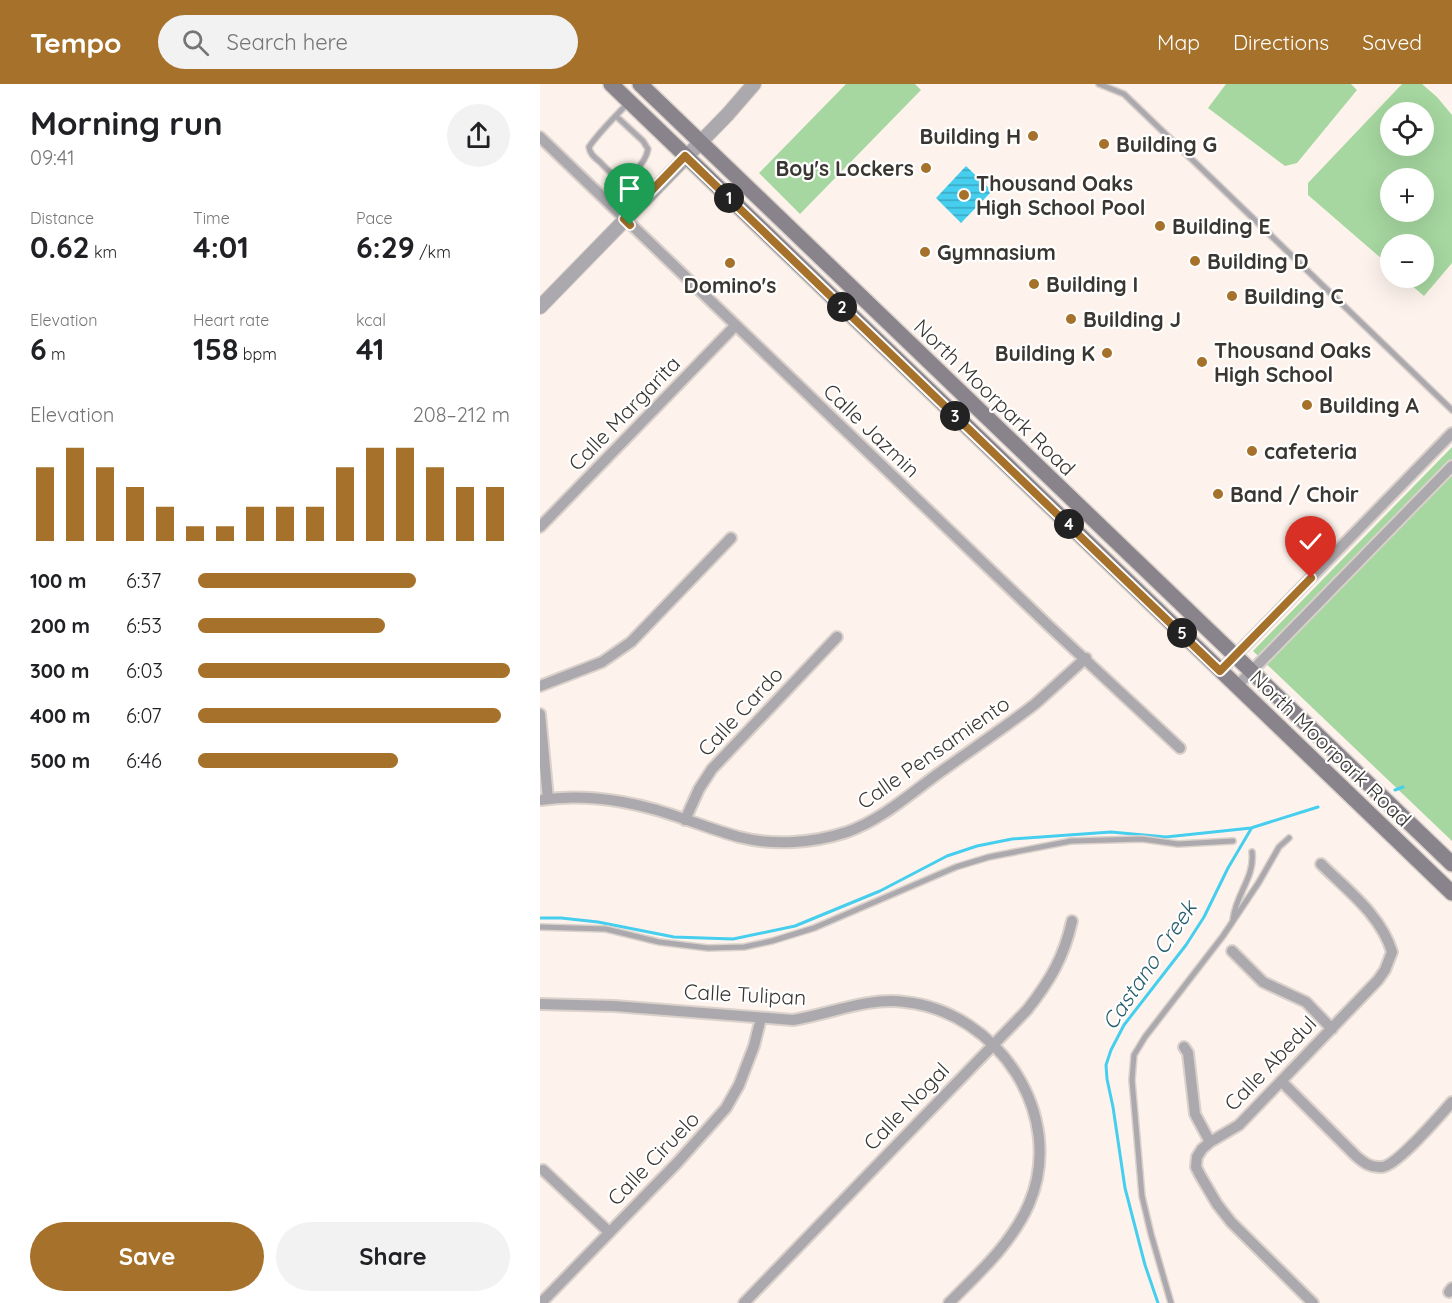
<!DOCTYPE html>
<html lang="en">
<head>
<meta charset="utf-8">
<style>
  body { margin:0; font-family:Quicksand,sans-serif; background:#f2f2f2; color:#202124; height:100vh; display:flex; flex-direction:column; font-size:22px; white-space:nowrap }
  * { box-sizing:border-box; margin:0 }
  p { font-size:20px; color:#757577 }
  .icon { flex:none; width:33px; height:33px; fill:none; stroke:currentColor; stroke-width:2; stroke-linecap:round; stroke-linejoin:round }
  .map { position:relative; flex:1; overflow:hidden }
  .drawer { display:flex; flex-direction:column; background:#fff; width:540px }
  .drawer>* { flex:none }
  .tools { position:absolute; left:840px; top:18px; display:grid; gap:12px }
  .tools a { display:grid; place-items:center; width:54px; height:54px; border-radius:50%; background:#fff; box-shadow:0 6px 24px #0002; font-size:30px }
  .pin { position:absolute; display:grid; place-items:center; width:51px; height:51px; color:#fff; margin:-62px -26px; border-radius:50% 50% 50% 0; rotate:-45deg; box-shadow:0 0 6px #0007 }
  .pin .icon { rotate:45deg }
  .km { position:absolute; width:30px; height:30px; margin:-15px; border-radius:50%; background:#222; color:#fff; font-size:16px; line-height:30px; text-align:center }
  .round { display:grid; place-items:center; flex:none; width:63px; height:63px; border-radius:32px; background:#f2f2f2 }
  .head { display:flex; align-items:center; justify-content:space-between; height:102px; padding:0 30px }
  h1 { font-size:33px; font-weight:700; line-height:45px }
  .figures { display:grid; grid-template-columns:repeat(3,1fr); gap:9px; height:102px; padding:6px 30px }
  .figures div { display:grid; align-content:center }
  .figures b { font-size:30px; font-weight:700 }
  .figures small { font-size:16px; font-weight:400 }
  .figures p { font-size:16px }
  .chart { height:168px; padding:12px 30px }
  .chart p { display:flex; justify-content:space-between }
  .chart svg { width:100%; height:108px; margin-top:6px; stroke:#a6712a; stroke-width:6 }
  .button { display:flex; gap:12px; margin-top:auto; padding:12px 30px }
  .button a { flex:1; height:69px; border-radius:36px; background:#a6712a; color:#fff; font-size:24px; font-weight:700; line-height:69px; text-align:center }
  .button a+a { background:#f2f2f2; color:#202124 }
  ul { padding:0 30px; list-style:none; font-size:20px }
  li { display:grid; grid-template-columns:96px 72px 1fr; align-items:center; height:45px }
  li i { height:15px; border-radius:8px; background:#a6712a }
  header { display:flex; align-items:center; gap:36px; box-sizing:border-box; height:84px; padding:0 30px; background:#a6712a; color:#fff }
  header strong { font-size:28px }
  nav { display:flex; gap:33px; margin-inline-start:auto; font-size:21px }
  .search { width:420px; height:54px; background:#f2f2f2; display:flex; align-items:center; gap:15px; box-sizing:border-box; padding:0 21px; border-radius:33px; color:#757577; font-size:22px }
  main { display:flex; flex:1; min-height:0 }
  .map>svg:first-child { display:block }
  .park { fill:#a6d7a0; fill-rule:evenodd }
  .water { fill:url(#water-rules) }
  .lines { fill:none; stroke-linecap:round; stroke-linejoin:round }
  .stream { stroke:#45ceee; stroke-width:3 }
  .service-casing { stroke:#dad1cb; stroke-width:8 }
  .minor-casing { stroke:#dad1cb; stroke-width:14 }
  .tertiary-casing { stroke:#dad1cb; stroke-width:16 }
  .secondary-casing { stroke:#dad1cb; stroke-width:18 }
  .service { stroke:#aca9ae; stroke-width:5 }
  .minor { stroke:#aca9ae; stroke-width:10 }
  .tertiary { stroke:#aca9ae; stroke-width:14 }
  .secondary { stroke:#89848c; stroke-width:15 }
  .route-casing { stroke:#fff; stroke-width:12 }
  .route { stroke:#a6712a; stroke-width:8 }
  .poi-dot { fill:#a6712a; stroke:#fff; stroke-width:2 }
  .labels { text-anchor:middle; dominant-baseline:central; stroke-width:4.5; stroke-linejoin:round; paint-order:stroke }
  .poi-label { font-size:21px; font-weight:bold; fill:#3a3632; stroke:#fff; text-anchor:start }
  .street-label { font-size:21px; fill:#3a3632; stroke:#fff }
  .water-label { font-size:22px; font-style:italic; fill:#275e6c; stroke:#fff }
</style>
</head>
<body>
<header>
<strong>Tempo</strong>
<div class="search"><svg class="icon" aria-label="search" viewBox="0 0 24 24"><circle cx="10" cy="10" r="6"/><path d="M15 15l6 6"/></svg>Search here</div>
<nav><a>Map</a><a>Directions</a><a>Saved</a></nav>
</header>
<main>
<section class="drawer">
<div class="head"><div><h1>Morning run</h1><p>09:41</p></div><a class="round"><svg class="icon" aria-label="share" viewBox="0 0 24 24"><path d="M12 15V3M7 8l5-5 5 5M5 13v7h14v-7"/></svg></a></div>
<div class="figures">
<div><p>Distance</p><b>0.62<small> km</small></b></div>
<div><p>Time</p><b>4:01</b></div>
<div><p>Pace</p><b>6:29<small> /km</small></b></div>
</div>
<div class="figures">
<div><p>Elevation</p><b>6<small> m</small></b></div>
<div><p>Heart rate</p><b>158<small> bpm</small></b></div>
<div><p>kcal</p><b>41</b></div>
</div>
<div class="chart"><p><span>Elevation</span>208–212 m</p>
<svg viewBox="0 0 160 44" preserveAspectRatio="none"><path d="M5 44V14M15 44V6M25 44V14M35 44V22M45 44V30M55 44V38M65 44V38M75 44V30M85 44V30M95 44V30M105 44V14M115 44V6M125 44V6M135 44V14M145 44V22M155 44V22"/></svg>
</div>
<ul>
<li><b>100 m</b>6:37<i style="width:70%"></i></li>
<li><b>200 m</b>6:53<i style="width:60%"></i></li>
<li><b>300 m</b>6:03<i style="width:100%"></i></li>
<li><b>400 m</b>6:07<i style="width:97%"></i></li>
<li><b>500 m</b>6:46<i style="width:64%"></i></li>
</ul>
<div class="button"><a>Save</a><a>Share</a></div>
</section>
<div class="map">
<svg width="912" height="1219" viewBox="0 0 912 1219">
  <defs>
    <pattern id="water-rules" width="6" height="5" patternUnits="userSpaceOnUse" patternTransform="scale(1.5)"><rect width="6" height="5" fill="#45ceee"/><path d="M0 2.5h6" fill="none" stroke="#3ba8c1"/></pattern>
  </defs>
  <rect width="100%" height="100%" fill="#fdf3ec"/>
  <path class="park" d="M306,0H375L381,6L260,130L219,89Z
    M686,0H811L817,6L757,79L745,82L668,24Z
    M862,0H882L897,13L912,31V179L884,212L863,194H884V160H850V182L768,111V99ZM850,28H884V62H850ZM850,94H884V128H850Z
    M912,363V757L713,567Z"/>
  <path class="water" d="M426,82L452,107L421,139L396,114Z"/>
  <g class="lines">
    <path class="stream" d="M855,706L863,703
      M0,834H21L58,838L134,853L193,855L255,842L340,807L407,772L437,762L472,755L571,748L626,753L711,744L778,723
      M618,1219L605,1181L585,1104L573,1023L567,995L566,981L571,966L584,941L646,861L664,833L688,784L711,745"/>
    <defs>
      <path id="service" d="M559,0L584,10L912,326
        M76,32L103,57L108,65C106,78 88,100 74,91C69,88 64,82 60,78C54,73 50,70 49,63C60,47 75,33 89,18
        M693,835C696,810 715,793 712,768
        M0,843L66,845L119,858L168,864L204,863L232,857L274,844L416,783L449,773L531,757L602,755L638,760L693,757
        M631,1219L611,1150L602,1112L592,996L594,971L605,953L683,852L719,798L739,763L749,754"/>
      <path id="minor" d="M0,53L508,541L640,664
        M0,443L195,242
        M680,587L912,349
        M0,602L62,578L91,558L191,454
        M697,602L912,382
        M0,630L8,715
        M0,716C36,710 78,715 113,725C142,733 170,745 199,753C234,762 273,759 307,748C341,736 370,710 399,689C431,666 464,644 495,620C512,605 529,589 546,574
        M145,736L159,705L172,685L297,553
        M692,867L723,898L766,918L792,945
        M0,920L74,922L253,936C290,930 327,913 365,918C458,928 527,1031 489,1120C472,1159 439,1189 409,1219
        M644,963L648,969L655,1030L670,1058
        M741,997L816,1072C824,1079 831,1084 842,1083C858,1081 899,1032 912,1018
        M3,1086L69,1148
        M909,1208L912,1204
        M1,1219L137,1079L186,1024L199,1001L214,962L221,934
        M204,1219L487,926C510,897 524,873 532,837
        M773,1219L691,1138L677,1120L660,1091L656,1083L657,1073L662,1065L670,1058L699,1041L838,896L845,886L852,868C841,831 807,806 781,780"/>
      <path id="tertiary" d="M0,223L188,30L214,0"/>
      <path id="secondary" d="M71,0L912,809
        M100,0L912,780"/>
    </defs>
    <use href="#service" class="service-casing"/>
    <use href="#minor" class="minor-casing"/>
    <use href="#tertiary" class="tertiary-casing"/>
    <use href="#secondary" class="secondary-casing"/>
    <use href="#service" class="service"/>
    <use href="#minor" class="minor"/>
    <use href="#tertiary" class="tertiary"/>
    <use href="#secondary" class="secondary"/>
  </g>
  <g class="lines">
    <defs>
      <path id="route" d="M90,141L84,135L145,72L680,587L771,494"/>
    </defs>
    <use href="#route" class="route-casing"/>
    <use href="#route" class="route"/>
  </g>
  <g class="poi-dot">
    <circle cx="493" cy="52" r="6"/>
    <circle cx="564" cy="60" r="6"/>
    <circle cx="386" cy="84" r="6"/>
    <circle cx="424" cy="111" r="6"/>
    <circle cx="620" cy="142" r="6"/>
    <circle cx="385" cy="168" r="6"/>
    <circle cx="655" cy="177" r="6"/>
    <circle cx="190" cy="179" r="6"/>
    <circle cx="494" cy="200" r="6"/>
    <circle cx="692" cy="212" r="6"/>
    <circle cx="531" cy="235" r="6"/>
    <circle cx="567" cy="269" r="6"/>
    <circle cx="662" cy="278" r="6"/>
    <circle cx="767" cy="321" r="6"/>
    <circle cx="712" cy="367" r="6"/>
    <circle cx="678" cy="410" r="6"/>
  </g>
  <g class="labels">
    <g class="poi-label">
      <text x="481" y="52" text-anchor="end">Building H</text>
      <text x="576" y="60">Building G</text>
      <text x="374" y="84" text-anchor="end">Boy's Lockers</text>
      <text x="436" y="99">Thousand Oaks<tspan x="436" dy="24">High School Pool</tspan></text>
      <text x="632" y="142">Building E</text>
      <text x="397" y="168">Gymnasium</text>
      <text x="667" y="177">Building D</text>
      <text x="506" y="200">Building I</text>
      <text x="190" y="201" text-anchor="middle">Domino's</text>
      <text x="704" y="212">Building C</text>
      <text x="543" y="235">Building J</text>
      <text x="674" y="266">Thousand Oaks<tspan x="674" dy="24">High School</tspan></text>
      <text x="555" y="269" text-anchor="end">Building K</text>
      <text x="779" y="321">Building A</text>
      <text x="724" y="367">cafeteria</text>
      <text x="690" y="410">Band / Choir</text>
    </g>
    <g class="street-label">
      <text transform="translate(455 313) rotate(44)">North Moorpark Road</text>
      <text transform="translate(84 329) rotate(-46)">Calle Margarita</text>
      <text transform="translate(332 346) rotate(44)">Calle Jazmin</text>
      <text transform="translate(200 627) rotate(-47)">Calle Cardo</text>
      <text transform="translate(791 664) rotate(44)">North Moorpark Road</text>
      <text transform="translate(393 668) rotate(-35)">Calle Pensamiento</text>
      <text transform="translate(205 910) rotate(3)">Calle Tulipan</text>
      <text transform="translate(730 979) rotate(-46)">Calle Abedul</text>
      <text transform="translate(366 1022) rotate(-46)">Calle Nogal</text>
      <text transform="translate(113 1074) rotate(-46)">Calle Ciruelo</text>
    </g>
    <g class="water-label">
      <text transform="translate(609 881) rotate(-56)">Castano Creek</text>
    </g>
  </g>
</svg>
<div class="tools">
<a><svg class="icon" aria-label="locate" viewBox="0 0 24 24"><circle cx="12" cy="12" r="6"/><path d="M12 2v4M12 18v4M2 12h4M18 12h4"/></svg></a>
<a>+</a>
<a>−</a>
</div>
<div class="pin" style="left:90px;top:141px;background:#1e9e55"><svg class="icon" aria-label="arrive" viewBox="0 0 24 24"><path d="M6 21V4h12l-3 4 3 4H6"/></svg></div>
<div class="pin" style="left:771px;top:494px;background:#d93025"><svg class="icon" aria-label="check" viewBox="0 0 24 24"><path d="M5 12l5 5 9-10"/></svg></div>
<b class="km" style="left:189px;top:114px">1</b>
<b class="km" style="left:302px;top:223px">2</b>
<b class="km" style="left:415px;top:332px">3</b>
<b class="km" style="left:529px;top:440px">4</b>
<b class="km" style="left:642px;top:549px">5</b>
</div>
</main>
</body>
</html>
